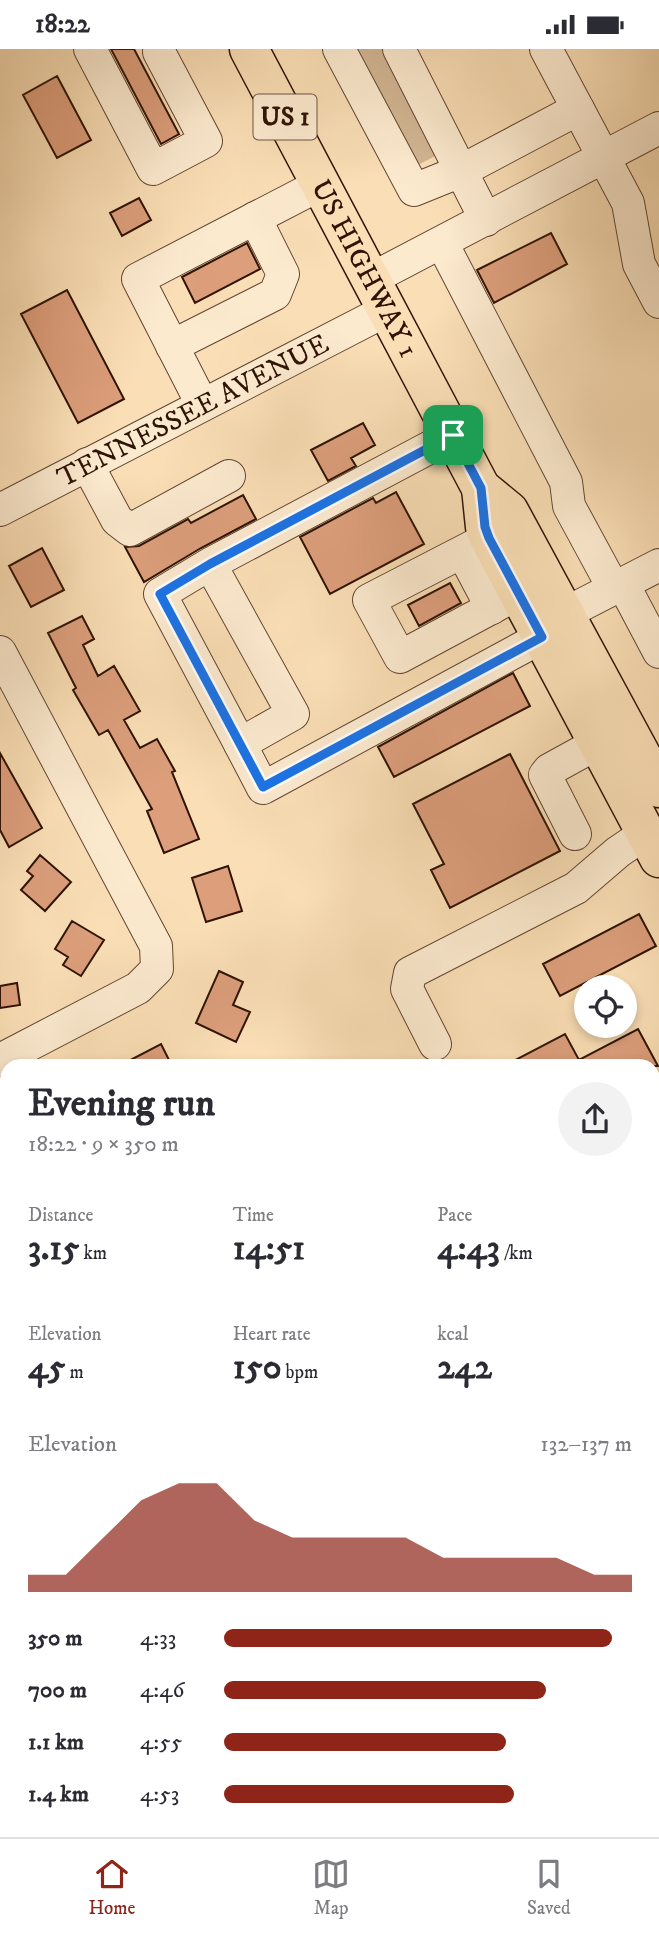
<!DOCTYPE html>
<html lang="en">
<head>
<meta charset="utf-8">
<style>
  body { margin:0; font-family:"IM FELL DW Pica",serif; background:#f2f2f3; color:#2b2b33; height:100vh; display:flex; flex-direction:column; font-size:26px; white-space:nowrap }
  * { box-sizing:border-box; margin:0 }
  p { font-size:23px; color:#7c7c81 }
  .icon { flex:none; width:38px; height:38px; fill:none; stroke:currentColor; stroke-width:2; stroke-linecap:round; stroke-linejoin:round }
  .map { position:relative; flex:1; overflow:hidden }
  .panel { position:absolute; left:0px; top:1010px; width:660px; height:779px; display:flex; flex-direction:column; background:#fff; border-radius:21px 21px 0 0; box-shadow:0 4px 10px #0003 }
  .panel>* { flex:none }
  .tools { position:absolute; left:574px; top:926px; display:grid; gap:14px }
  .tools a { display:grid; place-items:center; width:63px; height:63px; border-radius:50%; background:#fff; box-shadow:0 4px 10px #0003; font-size:35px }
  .pin { position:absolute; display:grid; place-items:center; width:60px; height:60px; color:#fff; margin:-30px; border-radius:14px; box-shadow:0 4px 10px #0006 }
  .round { display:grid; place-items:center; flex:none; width:74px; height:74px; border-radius:37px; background:#f2f2f3 }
  .head { display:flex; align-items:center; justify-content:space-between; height:119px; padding:0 28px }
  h1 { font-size:38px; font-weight:700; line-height:52px }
  .figures { display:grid; grid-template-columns:repeat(3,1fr); gap:10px; height:119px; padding:7px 28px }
  .figures div { display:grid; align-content:center }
  .figures b { font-size:35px; font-weight:700 }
  .figures small { font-size:19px; font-weight:400 }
  .figures p { font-size:19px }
  .chart { height:196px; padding:14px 28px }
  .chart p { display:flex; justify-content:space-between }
  .chart svg { width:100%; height:126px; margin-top:7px; fill:#8f2418; opacity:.7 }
  ul { padding:0 28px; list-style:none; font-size:23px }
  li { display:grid; grid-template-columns:112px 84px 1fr; align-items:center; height:52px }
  li i { height:18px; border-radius:9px; background:#8f2418 }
  .status { display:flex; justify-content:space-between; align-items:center; height:49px; padding:0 35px; background:#fff; direction:ltr }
  .status svg { height:19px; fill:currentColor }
  .dock { display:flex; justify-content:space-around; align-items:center; height:98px; border-top:2px solid #e1e1e2; background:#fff; font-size:19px; color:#7c7c81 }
  .dock a { display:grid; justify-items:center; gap:4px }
  .dock .current { color:#8f2418 }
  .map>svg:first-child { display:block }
  .green { fill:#c1c08c; stroke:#786a49; stroke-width:2 }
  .water { fill:#9ebcb1; stroke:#72786d; stroke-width:2 }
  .building { fill:#dc9e7b; stroke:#2f1306; stroke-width:2 }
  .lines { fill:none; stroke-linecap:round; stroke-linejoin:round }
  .minor-tunnel { stroke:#d1b592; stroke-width:32; stroke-dasharray:32 16; stroke-linecap:butt }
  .minor-casing { stroke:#624632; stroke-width:34 }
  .major-casing { stroke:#2f1306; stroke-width:41 }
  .path { stroke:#2f1306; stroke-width:3.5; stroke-dasharray:2 3.5; stroke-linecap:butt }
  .minor { stroke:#fceacf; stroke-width:32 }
  .major { stroke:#fadeb5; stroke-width:38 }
  .route-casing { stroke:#fff; stroke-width:14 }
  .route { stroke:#1a73e8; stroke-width:9 }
  .labels { text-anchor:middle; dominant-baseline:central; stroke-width:7; stroke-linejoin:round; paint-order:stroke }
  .shield { fill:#fceacf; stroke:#6c5442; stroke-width:2 }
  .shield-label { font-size:26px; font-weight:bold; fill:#2f1306 }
  .street-label { font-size:28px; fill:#2f1306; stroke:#fceacf }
</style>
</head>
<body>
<div class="status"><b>18:22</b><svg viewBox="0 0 49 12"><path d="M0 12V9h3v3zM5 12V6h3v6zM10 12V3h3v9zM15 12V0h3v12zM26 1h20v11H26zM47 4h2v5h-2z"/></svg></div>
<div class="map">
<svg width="659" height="1788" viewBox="0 0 659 1788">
  <rect width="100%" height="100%" fill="#fadeb5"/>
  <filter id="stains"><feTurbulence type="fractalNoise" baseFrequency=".00286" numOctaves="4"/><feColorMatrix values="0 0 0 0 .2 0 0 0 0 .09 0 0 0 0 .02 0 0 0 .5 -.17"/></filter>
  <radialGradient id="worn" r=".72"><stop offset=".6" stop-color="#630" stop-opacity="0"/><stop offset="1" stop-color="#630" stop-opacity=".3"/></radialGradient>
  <path class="green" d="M7,1160V1782H653V1582L659,1590V1788H0V1164Z"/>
  <path class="water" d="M0,1657L7,1662V1782H188L190,1788H0Z"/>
  <path class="building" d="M111,0H134L179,85L161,95Z
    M57,27L91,91L57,109L23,46Z
    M139,149L151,171L122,187L110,164Z
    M551,184L567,215L494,254L477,221Z
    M247,194L260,220L195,254L182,228Z
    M67,241L124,350L78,374L21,265Z
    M363,374L375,396L351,409L356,417L328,432L311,401Z
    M396,443L424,495L330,545L300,488L373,449L376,454Z
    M243,446L256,470L201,499L144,533L125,498L139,497L188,470L191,474Z
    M42,499L64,541L31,558L9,517Z
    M450,534L461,554L419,577L408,556Z
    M82,567L94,590L83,596L98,627L114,617L140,662L124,671L140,699L157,690L175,722L172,723L199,790L164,804L147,762L152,760L108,681L99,686L73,641L76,639L48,584Z
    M513,624L530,657L394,728L378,698Z
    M0,704L42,779L9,798L0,781Z
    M510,705L560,802L450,859L431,821L444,815L413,755Z
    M40,806L71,833L45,862L21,841L33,827L27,822Z
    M228,817L242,862L206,873L192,829Z
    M639,865L656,897L560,947L543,915Z
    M72,872L104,891L81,927L63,916L68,908L55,900Z
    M219,922L243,933L233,956L250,963L236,993L196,974Z
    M17,934L20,956L0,959V937Z
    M638,980L658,1017H504L565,985L579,1011Z
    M161,995L172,1017H119Z"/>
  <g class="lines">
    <path class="minor-tunnel" d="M360,13L385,0
      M372,35L398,22
      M384,58L410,45
      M396,79L421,66
      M408,103L433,90"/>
    <defs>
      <g id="minor">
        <path d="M90,0L153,120L206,92L159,3"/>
        <path d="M339,0L414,141L461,122L486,171"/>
        <path d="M399,0L461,122L578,60"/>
        <path d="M546,0L628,154L639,215L659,253"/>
        <path d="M442,194L566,433L569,457L614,540"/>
        <path d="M371,230L659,79"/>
        <path d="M172,297L275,245L283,225L255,169"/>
        <path d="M202,355L138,230L321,135"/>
        <path d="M87,415L117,471L130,481L229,427"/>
        <path id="s1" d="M0,461L387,261"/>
        <path d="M489,489L369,551L400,608L519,544"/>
        <path d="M463,504L492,559"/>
        <path d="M210,515L293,665L240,695L160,545L210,515L453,386"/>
        <path d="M623,535L659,603"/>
        <path d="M566,564L659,516"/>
        <path d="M0,603L156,897L157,920L138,939L0,1011"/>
        <path d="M240,695L263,739L542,588"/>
        <path d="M575,785L545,726L549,721L598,694"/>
        <path d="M435,995L407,940L410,924L576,839L618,803L646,784"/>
        <path d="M653,1387L659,1384"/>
        <path d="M653,1520L659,1531"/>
      </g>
      <g id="major">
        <path id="s2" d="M249,0L481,439L509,462L659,739"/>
        <path d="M481,439L485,478L489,489L659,809"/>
      </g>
    </defs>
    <use href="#minor" class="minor-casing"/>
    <use href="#major" class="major-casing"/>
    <path class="path" d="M0,1210L7,1207
      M0,1450L7,1452
      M319,1782L320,1788
      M399,1782L406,1788"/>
    <use href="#minor" class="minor"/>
    <use href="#major" class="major"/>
  </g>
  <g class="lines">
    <defs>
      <path id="route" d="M453,386L481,439L485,478L489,489L542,588L263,738L160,545L210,515Z"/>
    </defs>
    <use href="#route" class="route-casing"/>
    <use href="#route" class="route"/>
  </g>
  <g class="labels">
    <rect class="shield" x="253.5" y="45.5" width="63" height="45" rx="5"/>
    <g class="shield-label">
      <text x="285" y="68">US 1</text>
    </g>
    <g class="street-label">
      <text stroke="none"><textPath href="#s2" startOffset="248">US HIGHWAY 1</textPath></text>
      <text stroke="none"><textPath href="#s1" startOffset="217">TENNESSEE AVENUE</textPath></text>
    </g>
  </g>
  <rect width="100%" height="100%" filter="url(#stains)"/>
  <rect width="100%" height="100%" fill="url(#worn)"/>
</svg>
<div class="tools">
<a><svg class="icon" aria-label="locate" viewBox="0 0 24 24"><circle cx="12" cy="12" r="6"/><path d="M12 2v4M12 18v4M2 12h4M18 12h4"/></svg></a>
</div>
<div class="pin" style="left:453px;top:386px;background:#1e9e55"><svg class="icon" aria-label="arrive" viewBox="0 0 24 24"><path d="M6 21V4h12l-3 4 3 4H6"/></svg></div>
<section class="panel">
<div class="head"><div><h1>Evening run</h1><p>18:22 · 9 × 350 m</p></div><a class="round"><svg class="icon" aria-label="share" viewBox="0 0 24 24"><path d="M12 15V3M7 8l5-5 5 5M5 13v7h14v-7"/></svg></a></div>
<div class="figures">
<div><p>Distance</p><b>3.15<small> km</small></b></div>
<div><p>Time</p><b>14:51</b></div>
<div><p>Pace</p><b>4:43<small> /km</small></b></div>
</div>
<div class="figures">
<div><p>Elevation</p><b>45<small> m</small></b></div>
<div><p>Heart rate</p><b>150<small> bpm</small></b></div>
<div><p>kcal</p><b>242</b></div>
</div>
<div class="chart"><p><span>Elevation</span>132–137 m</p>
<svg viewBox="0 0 160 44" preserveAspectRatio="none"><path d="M0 44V38L10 38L20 25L30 12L40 6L50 6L60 19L70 25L80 25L90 25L100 25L110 32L120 32L130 32L140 32L150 38L160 38V44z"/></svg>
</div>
<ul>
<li><b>350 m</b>4:33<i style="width:95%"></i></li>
<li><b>700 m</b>4:46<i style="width:79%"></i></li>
<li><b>1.1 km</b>4:55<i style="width:69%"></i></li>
<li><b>1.4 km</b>4:53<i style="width:71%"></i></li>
</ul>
</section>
</div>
<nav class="dock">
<a class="current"><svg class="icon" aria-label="home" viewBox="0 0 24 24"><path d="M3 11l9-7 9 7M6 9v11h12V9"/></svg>Home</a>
<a><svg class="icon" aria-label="map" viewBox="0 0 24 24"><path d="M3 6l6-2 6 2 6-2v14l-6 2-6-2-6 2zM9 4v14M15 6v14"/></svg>Map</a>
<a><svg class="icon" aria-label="saved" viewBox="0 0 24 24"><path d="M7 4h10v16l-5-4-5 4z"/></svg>Saved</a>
</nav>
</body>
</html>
